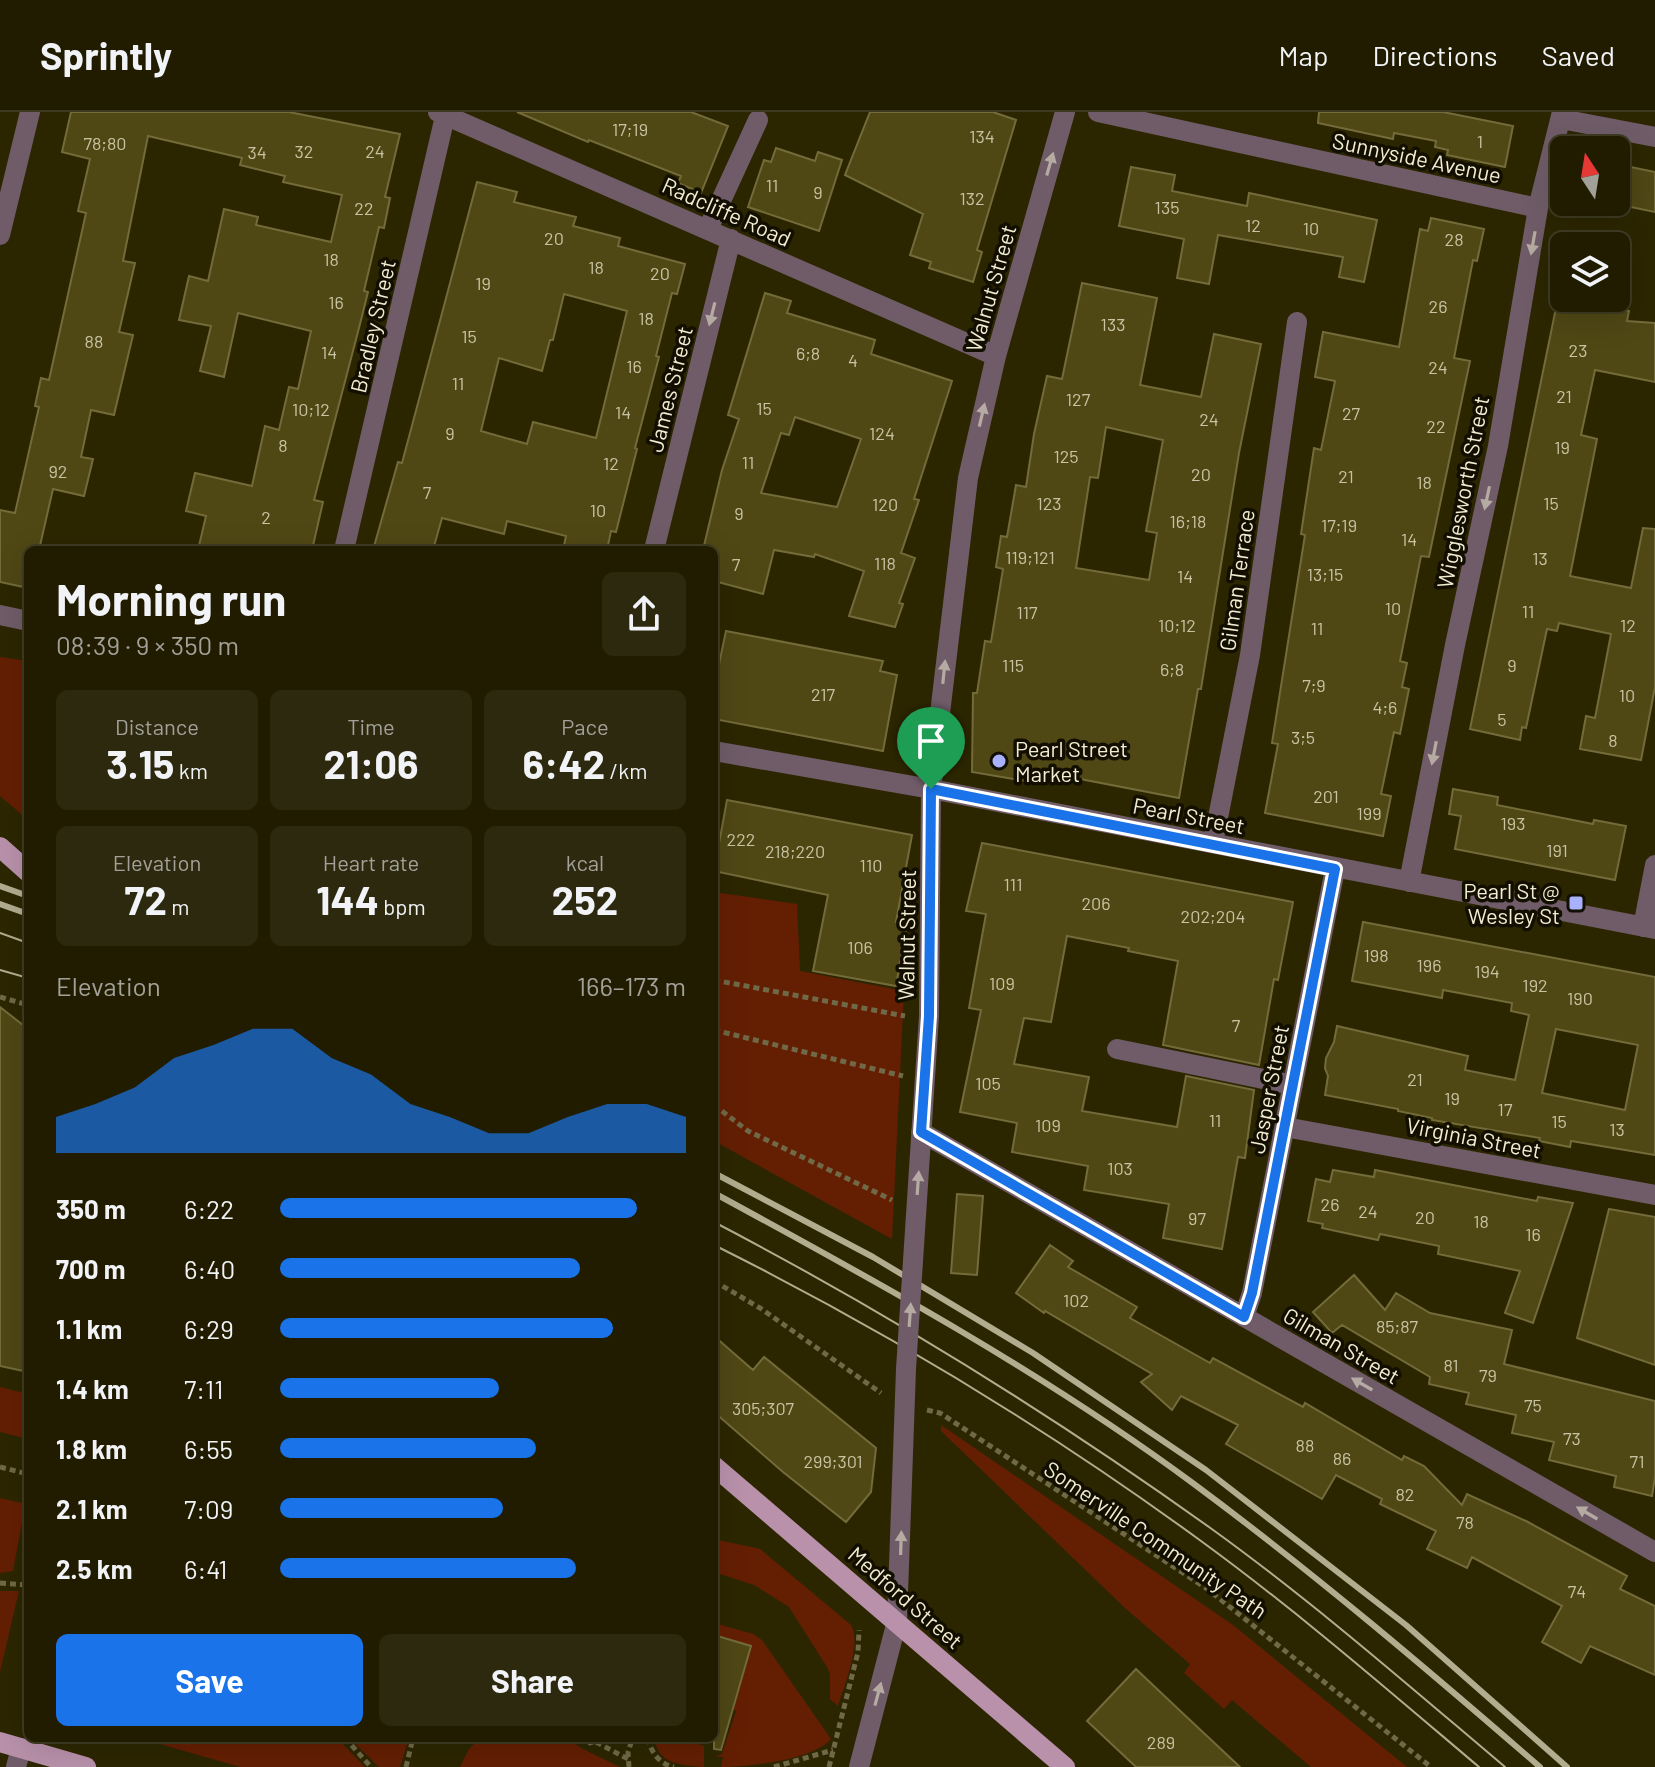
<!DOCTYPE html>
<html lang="en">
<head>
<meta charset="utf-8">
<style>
  body { margin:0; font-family:Barlow,sans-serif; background:#2d290f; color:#f1f3f6; height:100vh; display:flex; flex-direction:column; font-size:30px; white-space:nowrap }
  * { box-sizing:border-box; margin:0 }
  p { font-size:26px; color:#a2a199 }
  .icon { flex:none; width:44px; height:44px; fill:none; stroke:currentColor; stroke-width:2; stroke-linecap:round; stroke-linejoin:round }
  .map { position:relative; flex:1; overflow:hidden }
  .panel { position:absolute; left:24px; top:434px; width:694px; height:1196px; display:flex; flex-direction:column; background:#211c00; border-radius:12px; box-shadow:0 8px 32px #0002,0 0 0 2px #3e3a22 }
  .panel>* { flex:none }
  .needle { width:52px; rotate:348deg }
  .controls { position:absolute; left:1550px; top:24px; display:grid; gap:16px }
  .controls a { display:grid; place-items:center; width:80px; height:80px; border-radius:12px; background:#211c00; box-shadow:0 8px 32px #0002,0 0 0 2px #3e3a22; font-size:40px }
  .pin { position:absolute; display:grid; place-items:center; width:68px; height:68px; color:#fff; margin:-82px -34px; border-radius:50% 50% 50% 0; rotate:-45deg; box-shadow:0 0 8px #0007 }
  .pin .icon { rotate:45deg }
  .round { display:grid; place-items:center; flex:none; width:84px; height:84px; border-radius:12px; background:#2d290f }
  .summary { display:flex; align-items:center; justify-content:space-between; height:136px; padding:0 32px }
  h1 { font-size:44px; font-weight:700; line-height:60px }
  .metrics { display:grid; grid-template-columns:repeat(3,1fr); gap:12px; height:136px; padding:8px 32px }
  .metrics div { display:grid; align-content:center; border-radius:12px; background:#2d290f; text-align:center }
  .metrics b { font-size:40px; font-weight:700 }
  .metrics small { font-size:22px; font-weight:400 }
  .metrics p { font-size:22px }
  .chart { height:224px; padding:16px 32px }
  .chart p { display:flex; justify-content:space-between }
  .chart svg { width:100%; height:144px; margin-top:8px; fill:#1a73e8; opacity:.7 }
  .cta { display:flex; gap:16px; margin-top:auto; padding:16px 32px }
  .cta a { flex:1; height:92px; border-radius:12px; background:#1a73e8; color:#fff; font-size:32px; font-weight:700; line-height:92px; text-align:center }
  .cta a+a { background:#2d290f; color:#f1f3f6 }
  ul { padding:0 32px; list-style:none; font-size:26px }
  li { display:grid; grid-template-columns:128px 96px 1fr; align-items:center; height:60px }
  li i { height:20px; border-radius:10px; background:#1a73e8 }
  header { display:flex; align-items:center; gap:48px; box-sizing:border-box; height:112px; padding:0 40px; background:#211c00; border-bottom:2px solid #3e3a22 }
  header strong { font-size:38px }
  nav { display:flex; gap:44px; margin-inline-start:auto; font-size:28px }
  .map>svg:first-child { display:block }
  .green { fill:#641f03 }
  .building { fill:#4f4714; stroke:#746b3a; stroke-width:2; fill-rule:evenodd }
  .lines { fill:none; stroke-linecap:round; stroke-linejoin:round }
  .path { stroke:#6f6947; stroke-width:5; stroke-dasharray:6 4; stroke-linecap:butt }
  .minor { stroke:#6f5c68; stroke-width:20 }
  .major { stroke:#b991ab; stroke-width:20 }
  .tram { stroke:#b2ad8f; stroke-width:2 }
  .rail { stroke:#b2ad8f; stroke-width:6 }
  .minor-bridge { stroke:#6f5c68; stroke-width:20 }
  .oneway { fill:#b6aba2 }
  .route-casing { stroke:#fff; stroke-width:16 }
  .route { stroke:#1a73e8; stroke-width:10 }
  .poi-dot { fill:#a9b0fc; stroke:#120f00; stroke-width:3 }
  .labels { text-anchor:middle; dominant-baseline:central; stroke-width:7; stroke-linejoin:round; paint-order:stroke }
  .number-label { font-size:18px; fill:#c8c3a2 }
  .street-label { font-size:22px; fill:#f1ecd2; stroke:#120f00 }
  .poi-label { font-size:22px; fill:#f1ecd2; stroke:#120f00; text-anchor:start }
</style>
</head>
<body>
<header>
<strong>Sprintly</strong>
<nav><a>Map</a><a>Directions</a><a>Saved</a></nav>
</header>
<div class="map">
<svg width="1655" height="1655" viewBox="0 0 1655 1655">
  <rect width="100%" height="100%" fill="#2c2600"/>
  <path class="green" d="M0,545L28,549V708L0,684Z
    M714,780L797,792L800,859L904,879L892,1127L714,1029Z
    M0,1275L28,1282V1327L0,1320Z
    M941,1313L1233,1513L1407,1655H1311L1232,1588L1224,1597L1184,1561L1190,1552L1125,1496L941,1319Z
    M0,1386L22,1391L25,1394L13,1459L0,1461Z
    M714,1427L760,1437L851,1513C862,1531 844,1574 838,1594L830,1587V1562L827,1555L789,1495L754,1473L714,1460Z
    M0,1479H19L0,1560Z
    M714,1511L753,1522L762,1528L831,1627C811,1649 750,1654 721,1655L723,1645L715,1644L722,1642L736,1599L733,1597L751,1534L714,1523Z
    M139,1626H337L365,1655H240Z
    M349,1626H409L400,1655H379Z
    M480,1626H566L583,1637L620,1655H460L469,1637Z
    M655,1626H677L704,1634V1655C682,1653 657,1653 655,1626Z"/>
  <path class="building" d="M71,0H289L400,22L385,85L390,86L384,116L379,115L364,179L368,180L360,212L314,388L323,390L312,438H198L206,404L186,399L195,361L252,374L265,314L279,318L289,275L298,277L311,219L238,201L224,265L200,259L211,214L179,208L189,164L208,169L224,97L258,105L256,113L331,130L342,83L283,70L285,64L240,53L242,46L148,24L123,149L135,151L119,220L133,223L114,303L91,298L81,345L93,347L84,384L53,377L39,438H28V476L0,470V398L15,401L39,295L35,294L41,266L49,268L86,101L78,99L90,47L62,40Z
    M517,0H691L728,14L701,81L678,71L681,64L589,28L588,30Z
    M870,0H993L1016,8L977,138L982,140L973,170L929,156L931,150L910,143L923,102L845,63Z
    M1319,0H1443L1513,14L1505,55L1447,43L1448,38L1435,35L1436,29L1394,21L1393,27L1318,11Z
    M776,36L815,49L818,40L842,48L819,119L748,95L764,48L771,50Z
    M1616,52L1655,60V100L1616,92Z
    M1131,55L1175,63L1172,79L1247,94L1249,81L1377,108L1364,170L1339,165L1343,145L1218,123L1209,172L1177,166L1184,127L1119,114Z
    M477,70L517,80L514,90L576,105L573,114L620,126L618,134L685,152L677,182L672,181L656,244L659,245L635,336L637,337L616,420L611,419L607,438H563L566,424L507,409L504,422L442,406L433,438H373L398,350L402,351ZM564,182L627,199L596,326L533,310L527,332L481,319L499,246L542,259L550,228H553Z
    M1431,106L1484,117L1477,149L1473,148L1454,246L1470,249L1429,445L1421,444L1400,549L1407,551L1402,575L1409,577L1400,622L1394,620L1381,682L1391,684L1383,724L1265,701L1278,632L1272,631L1305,423L1301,422L1314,336L1321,338L1335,269L1315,265L1323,220L1399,235L1420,117L1428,119Z
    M1082,171L1157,186L1140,273L1201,285L1214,222L1261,232L1239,341L1201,577H1198L1179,686L1028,657L1026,669L972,660L973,581H977L985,529L991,530L1003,457L996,455L1001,424L1007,425L1016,373L1026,375L1034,322L1047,264L1062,267ZM1106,315L1163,328L1146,419L1157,421L1149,468L1076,456L1090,365L1098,366Z
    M765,181L791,189L787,201L875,228L871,242L952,269L914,387L919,388L901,441L915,446L899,491L903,492L895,515L849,504L864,459L815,442L814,445L774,438L763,482L714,469V438H703L722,358L739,307L728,303ZM795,305L861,327L837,395L761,381L781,321L789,323Z
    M1558,186H1607L1605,194L1629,199L1627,209L1655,211V270L1595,258L1581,323L1597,327L1570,464L1631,476L1643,416L1655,417V575L1641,648L1580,637L1586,604L1595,606L1611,522L1559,511L1557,519L1547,517L1526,616L1522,615L1520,628L1470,617Z
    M726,519L883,549L880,559L897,563L883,639L714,607V556L718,557Z
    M1453,677L1498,685L1497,693L1593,712L1594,708L1626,714L1615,768L1455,737L1461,704L1449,702Z
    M727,688L912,723L896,810L907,812L896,874L813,859L828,783L714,759Z
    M982,731L1293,790L1278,868L1274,867L1259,953L1163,933L1178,849L1128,839L1129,836L1067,824L1051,910L1024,906L1014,952L1089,965L1082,999L1177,1015L1186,964L1254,978L1245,1046L1238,1045L1222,1137L1163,1126L1169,1092L1084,1078L1088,1054L1012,1040L1017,1011L960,1000L981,898L969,896L986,802L966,799Z
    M1363,810L1655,865V1043L1571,1029L1570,1035L1539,1029L1540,1026L1432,1008V1006L1398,999V997L1325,983L1328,964L1325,956L1326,946L1334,930L1337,914L1468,944L1465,958L1515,968L1529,903L1511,899L1512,891L1443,878L1442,886L1352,869ZM1556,917L1638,933L1625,998L1542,981Z
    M0,895L28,917V1260L0,1254Z
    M1333,1058L1374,1065L1375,1058L1537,1089L1538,1085L1573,1091L1533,1211L1505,1201L1520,1159L1438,1142L1439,1134L1380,1122L1378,1128L1322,1116L1323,1112L1308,1109L1316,1067L1330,1070Z
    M957,1082L983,1084L977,1163L951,1161Z
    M1609,1097L1655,1105V1253L1577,1226Z
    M1050,1133L1073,1149L1068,1155L1137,1195L1130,1206L1210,1251L1213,1246L1303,1295L1305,1291L1402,1348L1404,1344L1424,1354L1462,1393L1467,1382L1526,1409L1627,1464L1620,1477L1655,1494V1563L1590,1534L1581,1551L1542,1530L1562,1494L1472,1445L1467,1456L1427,1437L1436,1419L1380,1392L1382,1387L1336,1363L1322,1387L1226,1332L1238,1313L1181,1284L1172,1298L1141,1270L1152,1262L1045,1199L1044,1201L1016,1181Z
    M1354,1163L1385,1198L1396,1181L1430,1201L1512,1218L1504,1252L1655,1289V1365L1652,1384L1614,1375L1616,1364L1549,1348L1554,1330L1512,1321L1516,1303L1466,1292L1469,1281L1429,1272L1430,1265L1342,1213L1332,1221L1313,1200Z
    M714,1224L753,1258L764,1245L876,1336L871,1380L846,1410L783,1360L714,1300Z
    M714,1523L751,1534L721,1638L714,1637Z
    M1136,1557L1175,1594L1240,1655H1136L1087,1609Z"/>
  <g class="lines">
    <path class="path" d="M714,868L905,904
      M0,885L28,893
      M714,918L903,964
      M714,993L748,1019L892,1088
      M714,1169L760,1196L881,1281
      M927,1298L940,1301L1206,1476L1431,1655
      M0,1355L28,1362
      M0,1471L28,1473
      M345,1626L371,1655
      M580,1626L590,1631L605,1626
      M626,1626L632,1628L638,1626
      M648,1626C650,1639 660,1653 674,1655
      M596,1630L628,1647
      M406,1655L413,1626
      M629,1655L628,1640L632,1628
      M774,1655L833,1638
      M829,1655L858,1540L859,1518"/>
    <path class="minor" d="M438,0L996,244
      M1098,0L1538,96
      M1561,7L1655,25
      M708,117L758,8
      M0,123L30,0
      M344,438L446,0
      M654,438L731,127
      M0,503L28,509
      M714,639L931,677L1655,817
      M1213,731L1250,543L1297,210
      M1409,770L1455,533L1498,334L1538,96L1562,0
      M1643,815L1655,753
      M1117,937L1293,973
      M1285,1015L1655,1083
      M921,1020L1655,1440
      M913,1149L929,904L931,677L968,366L996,244L1065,0
      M1244,1205L1252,1181L1335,757
      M16,1655L21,1636
      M859,1655L897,1509L906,1257"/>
    <path class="major" d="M0,735L28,760
      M714,1354L1065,1655
      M0,1630L86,1655"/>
    <path class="tram" d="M0,821L28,831
      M0,858L28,866
      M714,1110C886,1200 1051,1302 1209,1415C1312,1489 1408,1573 1505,1655
      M714,1133C884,1218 1048,1317 1201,1429C1297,1499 1388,1578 1479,1655"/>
    <path class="rail" d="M0,774L28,784
      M0,792L28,802
      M714,1061L873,1145L1033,1241L1206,1358L1406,1513L1567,1655
      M714,1081C878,1170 1044,1261 1194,1372C1314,1461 1427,1557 1540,1655"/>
    <path class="minor-bridge" d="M906,1257L913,1149"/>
  </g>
  <defs><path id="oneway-solid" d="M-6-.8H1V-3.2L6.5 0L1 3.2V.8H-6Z" transform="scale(2)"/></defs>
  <g class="oneway">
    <use href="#oneway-solid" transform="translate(1050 52) rotate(-74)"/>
    <use href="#oneway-solid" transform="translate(1533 131) rotate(100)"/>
    <use href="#oneway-solid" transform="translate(712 202) rotate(104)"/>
    <use href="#oneway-solid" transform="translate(982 303) rotate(-77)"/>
    <use href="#oneway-solid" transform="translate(1487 386) rotate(102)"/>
    <use href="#oneway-solid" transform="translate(944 560) rotate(-84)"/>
    <use href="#oneway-solid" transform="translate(1434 641) rotate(101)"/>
    <use href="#oneway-solid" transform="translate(918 1071) rotate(-86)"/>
    <use href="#oneway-solid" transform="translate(910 1203) rotate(-86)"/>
    <use href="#oneway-solid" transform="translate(1362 1272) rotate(-150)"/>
    <use href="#oneway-solid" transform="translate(1587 1401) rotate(-150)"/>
    <use href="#oneway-solid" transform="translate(901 1431) rotate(-88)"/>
    <use href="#oneway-solid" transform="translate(878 1582) rotate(-75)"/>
  </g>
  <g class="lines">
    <defs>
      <path id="route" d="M931,677L1335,757L1252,1181L1244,1205L921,1020L929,904Z"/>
    </defs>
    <use href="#route" class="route-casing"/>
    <use href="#route" class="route"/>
  </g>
  <g class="poi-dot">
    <circle cx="999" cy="649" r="8"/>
    <rect x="1568" y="783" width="16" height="16" rx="4"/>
  </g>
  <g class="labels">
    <g class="number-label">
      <text x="630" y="17">17;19</text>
      <text x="982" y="24">134</text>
      <text x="1480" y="29">1</text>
      <text x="105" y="31">78;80</text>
      <text x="304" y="39">32</text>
      <text x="375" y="39">24</text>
      <text x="257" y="40">34</text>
      <text x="772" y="73">11</text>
      <text x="818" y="80">9</text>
      <text x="972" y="86">132</text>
      <text x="1167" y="95">135</text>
      <text x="364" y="96">22</text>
      <text x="1253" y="113">12</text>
      <text x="1311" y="116">10</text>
      <text x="554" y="126">20</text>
      <text x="1454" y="127">28</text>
      <text x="331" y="147">18</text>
      <text x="596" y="155">18</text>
      <text x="660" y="161">20</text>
      <text x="483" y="171">19</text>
      <text x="336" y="190">16</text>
      <text x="1438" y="194">26</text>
      <text x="646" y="206">18</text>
      <text x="1113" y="212">133</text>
      <text x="469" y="224">15</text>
      <text x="94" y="229">88</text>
      <text x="1578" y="238">23</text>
      <text x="329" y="240">14</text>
      <text x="808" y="241">6;8</text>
      <text x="853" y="248">4</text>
      <text x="634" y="254">16</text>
      <text x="1438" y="255">24</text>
      <text x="458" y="271">11</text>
      <text x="1564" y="284">21</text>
      <text x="1078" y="287">127</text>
      <text x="764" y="296">15</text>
      <text x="311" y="297">10;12</text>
      <text x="623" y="300">14</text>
      <text x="1351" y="301">27</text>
      <text x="1209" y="307">24</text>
      <text x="1436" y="314">22</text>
      <text x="450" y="321">9</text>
      <text x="882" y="321">124</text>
      <text x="283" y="333">8</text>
      <text x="1562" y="335">19</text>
      <text x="1066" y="344">125</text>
      <text x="748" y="350">11</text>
      <text x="611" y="351">12</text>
      <text x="58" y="359">92</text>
      <text x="1201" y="362">20</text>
      <text x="1346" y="364">21</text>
      <text x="1424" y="370">18</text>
      <text x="427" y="380">7</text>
      <text x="1049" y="391">123</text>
      <text x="1551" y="391">15</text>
      <text x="885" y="392">120</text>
      <text x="598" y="398">10</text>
      <text x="739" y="401">9</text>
      <text x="266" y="405">2</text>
      <text x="1188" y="409">16;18</text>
      <text x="1339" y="413">17;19</text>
      <text x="1409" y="427">14</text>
      <text x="1030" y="445">119;121</text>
      <text x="1540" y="446">13</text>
      <text x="885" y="451">118</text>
      <text x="736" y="452">7</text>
      <text x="1325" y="462">13;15</text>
      <text x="1185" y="464">14</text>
      <text x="1393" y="496">10</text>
      <text x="1528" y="499">11</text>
      <text x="1027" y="500">117</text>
      <text x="1177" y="513">10;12</text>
      <text x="1628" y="513">12</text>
      <text x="1317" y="516">11</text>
      <text x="1013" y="553">115</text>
      <text x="1512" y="553">9</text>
      <text x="1172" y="557">6;8</text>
      <text x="1314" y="573">7;9</text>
      <text x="823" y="582">217</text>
      <text x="1627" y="583">10</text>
      <text x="1385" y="595">4;6</text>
      <text x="1502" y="607">5</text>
      <text x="1303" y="625">3;5</text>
      <text x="1613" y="628">8</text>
      <text x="1326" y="684">201</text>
      <text x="1369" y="701">199</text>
      <text x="1513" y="711">193</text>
      <text x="741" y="727">222</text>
      <text x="1557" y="738">191</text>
      <text x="795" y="739">218;220</text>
      <text x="871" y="753">110</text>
      <text x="1013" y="772">111</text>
      <text x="1096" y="791">206</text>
      <text x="1213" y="804">202;204</text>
      <text x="860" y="835">106</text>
      <text x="1376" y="843">198</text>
      <text x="1429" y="853">196</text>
      <text x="1487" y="859">194</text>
      <text x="1002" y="871">109</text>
      <text x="1535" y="873">192</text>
      <text x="1580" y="886">190</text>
      <text x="1236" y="913">7</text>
      <text x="1415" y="967">21</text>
      <text x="988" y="971">105</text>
      <text x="1452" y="986">19</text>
      <text x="1505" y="997">17</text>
      <text x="1215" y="1008">11</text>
      <text x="1559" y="1009">15</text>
      <text x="1048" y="1013">109</text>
      <text x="1617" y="1017">13</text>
      <text x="1120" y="1056">103</text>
      <text x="1330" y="1092">26</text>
      <text x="1368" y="1099">24</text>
      <text x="1425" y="1105">20</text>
      <text x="1197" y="1106">97</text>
      <text x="1481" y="1109">18</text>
      <text x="1533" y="1122">16</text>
      <text x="1076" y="1188">102</text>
      <text x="1397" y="1214">85;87</text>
      <text x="1451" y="1253">81</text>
      <text x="1488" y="1263">79</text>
      <text x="1533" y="1293">75</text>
      <text x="763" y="1296">305;307</text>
      <text x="1572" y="1326">73</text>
      <text x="1305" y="1333">88</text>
      <text x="1342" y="1346">86</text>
      <text x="833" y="1349">299;301</text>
      <text x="1637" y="1349">71</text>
      <text x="1405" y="1382">82</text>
      <text x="1465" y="1410">78</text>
      <text x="1577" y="1479">74</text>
      <text x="1161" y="1630">289</text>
    </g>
    <g class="street-label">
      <text transform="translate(1417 45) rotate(12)">Sunnyside Avenue</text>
      <text transform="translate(727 99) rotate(24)">Radcliffe Road</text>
      <text transform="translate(990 176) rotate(-74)">Walnut Street</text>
      <text transform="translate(372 214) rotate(-77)">Bradley Street</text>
      <text transform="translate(669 277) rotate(-76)">James Street</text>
      <text transform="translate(1462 380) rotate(-79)">Wigglesworth Street</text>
      <text transform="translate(1236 468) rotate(-82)">Gilman Terrace</text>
      <text transform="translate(1189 703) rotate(11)">Pearl Street</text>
      <text transform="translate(906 823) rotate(-89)">Walnut Street</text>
      <text transform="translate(1268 977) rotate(-79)">Jasper Street</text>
      <text transform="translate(1474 1025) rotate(11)">Virginia Street</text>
      <text transform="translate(1342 1233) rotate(30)">Gilman Street</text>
      <text transform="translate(1156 1427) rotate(34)">Somerville Community Path</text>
      <text transform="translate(906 1485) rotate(41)">Medford Street</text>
    </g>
    <g class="poi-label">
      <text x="1015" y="636">Pearl Street<tspan x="1015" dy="25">Market</tspan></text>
      <text x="1560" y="778" text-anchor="end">Pearl St @<tspan x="1560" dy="25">Wesley St</tspan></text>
    </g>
  </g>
</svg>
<div class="controls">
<a><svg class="needle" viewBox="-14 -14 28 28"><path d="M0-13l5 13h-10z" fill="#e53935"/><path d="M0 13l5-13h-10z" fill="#a2a199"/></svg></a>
<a><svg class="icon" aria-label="layers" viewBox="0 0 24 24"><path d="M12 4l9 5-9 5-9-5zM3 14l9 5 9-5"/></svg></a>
</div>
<div class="pin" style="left:931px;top:677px;background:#1e9e55"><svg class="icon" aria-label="arrive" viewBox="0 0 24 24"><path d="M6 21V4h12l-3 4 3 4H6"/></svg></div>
<section class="panel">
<div class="summary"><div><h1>Morning run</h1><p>08:39 · 9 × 350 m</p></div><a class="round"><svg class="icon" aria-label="share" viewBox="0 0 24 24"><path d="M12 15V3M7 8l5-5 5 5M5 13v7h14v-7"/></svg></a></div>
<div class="metrics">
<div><p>Distance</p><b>3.15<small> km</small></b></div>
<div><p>Time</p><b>21:06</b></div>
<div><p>Pace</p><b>6:42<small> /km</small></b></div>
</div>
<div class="metrics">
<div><p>Elevation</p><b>72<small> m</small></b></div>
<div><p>Heart rate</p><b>144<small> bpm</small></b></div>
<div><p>kcal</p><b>252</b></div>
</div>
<div class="chart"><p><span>Elevation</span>166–173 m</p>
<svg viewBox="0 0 160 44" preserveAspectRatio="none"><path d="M0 44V33L10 29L20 24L30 15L40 11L50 6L60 6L70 15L80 20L90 29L100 33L110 38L120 38L130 33L140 29L150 29L160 33V44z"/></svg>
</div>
<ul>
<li><b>350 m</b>6:22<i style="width:88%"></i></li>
<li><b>700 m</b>6:40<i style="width:74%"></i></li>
<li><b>1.1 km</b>6:29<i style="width:82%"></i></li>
<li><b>1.4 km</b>7:11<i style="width:54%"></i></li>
<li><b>1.8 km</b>6:55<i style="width:63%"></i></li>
<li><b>2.1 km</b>7:09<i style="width:55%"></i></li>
<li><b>2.5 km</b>6:41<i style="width:73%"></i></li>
</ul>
<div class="cta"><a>Save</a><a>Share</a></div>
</section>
</div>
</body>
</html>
